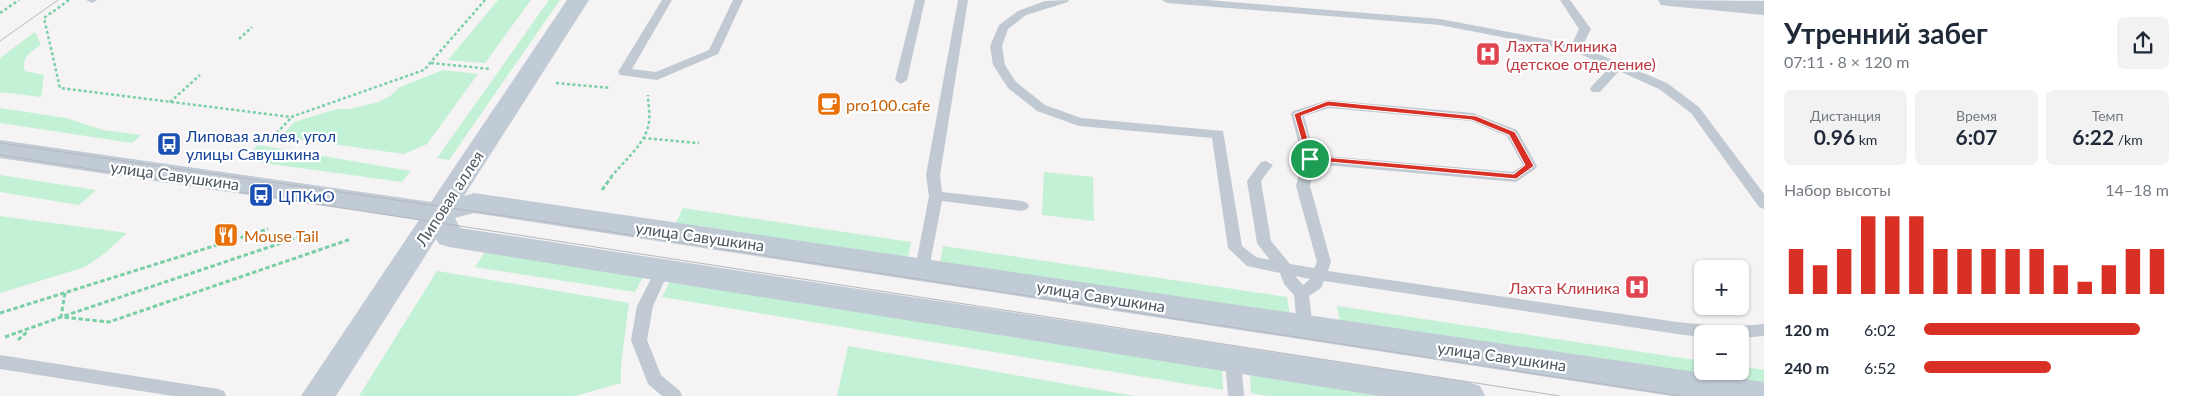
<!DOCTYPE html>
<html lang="ru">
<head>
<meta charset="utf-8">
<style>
  body { margin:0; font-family:Lato,sans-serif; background:#f2f2f3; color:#1f2937; height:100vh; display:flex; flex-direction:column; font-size:19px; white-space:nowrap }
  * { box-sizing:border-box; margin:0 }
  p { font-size:16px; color:#747a83 }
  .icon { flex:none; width:28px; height:28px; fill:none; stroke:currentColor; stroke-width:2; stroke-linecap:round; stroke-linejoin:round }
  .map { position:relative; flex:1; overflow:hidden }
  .sheet { display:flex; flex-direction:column; background:#fff; width:425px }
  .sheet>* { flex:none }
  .controls { position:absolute; left:1694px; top:260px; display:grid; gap:10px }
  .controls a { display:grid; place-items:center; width:55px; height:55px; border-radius:8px; background:#fff; box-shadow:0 1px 4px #0004; font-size:25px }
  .pin { position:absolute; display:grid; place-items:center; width:42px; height:42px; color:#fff; margin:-21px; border:2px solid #fff; border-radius:50%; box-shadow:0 1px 5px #0007 }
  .round { display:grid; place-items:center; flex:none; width:52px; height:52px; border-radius:8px; background:#f2f2f3 }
  .overview { display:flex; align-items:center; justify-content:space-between; height:85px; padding:0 20px }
  h1 { font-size:28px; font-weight:700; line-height:38px }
  .stats { display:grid; grid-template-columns:repeat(3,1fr); gap:8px; height:85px; padding:5px 20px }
  .stats div { display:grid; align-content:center; border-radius:8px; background:#f2f2f3; text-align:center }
  .stats b { font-size:21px; font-weight:700 }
  .stats small { font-size:14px; font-weight:400 }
  .stats p { font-size:14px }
  .chart { height:140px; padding:10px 20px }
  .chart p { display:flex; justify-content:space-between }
  .chart svg { width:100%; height:90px; margin-top:5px; stroke:#d93025; stroke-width:6 }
  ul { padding:0 20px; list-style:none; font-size:16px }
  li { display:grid; grid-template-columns:80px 60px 1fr; align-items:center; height:38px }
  li i { height:12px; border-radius:6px; background:#d93025 }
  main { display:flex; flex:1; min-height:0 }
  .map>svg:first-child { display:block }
  .green { fill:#c3f1d5 }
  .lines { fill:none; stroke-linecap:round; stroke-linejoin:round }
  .path-far1 { stroke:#7ad0a6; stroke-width:2.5; stroke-dasharray:3 2.5; stroke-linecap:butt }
  .path { stroke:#7ad0a6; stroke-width:3; stroke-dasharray:4.5 2.5; stroke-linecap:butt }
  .service { fill:#c1cad2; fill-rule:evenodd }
  .minor { fill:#c1cad2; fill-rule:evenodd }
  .secondary { fill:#c1cbd6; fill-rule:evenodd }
  .tram { stroke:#b5b8bd; stroke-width:1 }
  .route { fill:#d93025; stroke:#fff; fill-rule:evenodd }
  .labels { text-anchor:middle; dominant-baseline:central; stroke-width:4.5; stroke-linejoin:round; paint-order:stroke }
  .health-label { font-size:16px; fill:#be3a42; stroke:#fff; text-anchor:start }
  .food-label { font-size:16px; fill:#c56008; stroke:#fff; text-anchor:start }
  .transit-label { font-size:16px; fill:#164399; stroke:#fff; text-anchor:start }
  .street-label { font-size:16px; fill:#4a5661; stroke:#fff }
</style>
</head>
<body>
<main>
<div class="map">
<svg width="1764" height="396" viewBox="0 0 1764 396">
  <rect width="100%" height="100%" fill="#f5f3f3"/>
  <path class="green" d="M498,0H531L485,63L448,60Z
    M549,0H560L449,160L437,158Z
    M35,32L41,45C32,51 20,58 25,71L44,75L41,97L0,92V58Z
    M443,70L478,74L427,144L404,154L281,137L294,122L337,109H349L379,102L390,96L400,87Z
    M0,108L66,118L103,130L141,135L132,143L0,123Z
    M258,145L411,171L402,182L242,160Z
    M1044,172L1093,177L1094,221L1042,215Z
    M0,175L96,190L79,205L0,192Z
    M683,208L911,242L908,258L676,223Z
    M0,216L127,233L105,253L85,267L0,293Z
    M943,246L1287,297L1290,315L940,263Z
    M485,252L643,277L635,292L475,267Z
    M437,271L629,303L621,365V383L575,396H359Z
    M670,281L1222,370L1223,390L662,297Z
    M1337,306L1702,361V371H1740V366L1764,370V385L1340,322Z
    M848,346L1135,396H837Z
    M1250,373L1397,396H1268L1251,393Z"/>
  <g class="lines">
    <path class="path-far1" d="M69,0L44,18L60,88L291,117L424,70L485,0
      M0,13L19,0
      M239,39L252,27
      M431,63L491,69
      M556,83L610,88
      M170,102L200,75
      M643,138L699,143
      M269,141L291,118
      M611,177C623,162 643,146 648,127C651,116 648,105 648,95"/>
    <path class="path" d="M602,190L612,176
      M65,293L61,317L308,234
      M0,313L268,229
      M5,337L61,317L109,322L351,239
      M18,340L28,331"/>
    <path class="service" d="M86,0H97L92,3Z
      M662,0H672L632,69L656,72L709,50L733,0H743L718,54L657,80L620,75L618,72Z
      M915,0H925L907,80L901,84L895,80Z
      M958,0H968L940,175L942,192L1022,201L1027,203L1029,206L1027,209L1022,211L942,201L929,269L927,273L922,275L917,273L915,269L929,196L926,175Z
      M1069,0L1068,2L1026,15L1008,29L1002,46L1005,65L1016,82L1045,105L1081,118L1223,131L1242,246L1256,257L1270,260L1257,243L1247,181L1261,162L1266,161L1273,165L1261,181L1271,241L1290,264L1314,268L1317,262L1296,186L1303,159L1291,114L1293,111L1328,100L1473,113L1517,130L1537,166L1535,169L1516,182L1315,164L1310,186L1331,262L1328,271L1677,322L1728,327L1764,324V336L1740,338V334H1702V337L1677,334L1324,281L1321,288L1309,296L1313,327L1311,331L1305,333L1299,331L1297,327L1294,295L1284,284L1280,273L1247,266L1228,248L1212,138L1079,126L1037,111L1008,88L993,65L990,46L999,25L1018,11L1045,1ZM1329,108L1471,121L1507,136L1523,165L1513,172L1315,155L1304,116ZM1295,276L1310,279L1303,285Z
      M1162,0H1207L1440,19L1572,44L1579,29L1560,0H1570L1591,29L1582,47L1667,83L1699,107L1764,194V209L1759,207L1691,113L1659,89L1619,71L1600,92H1592L1590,89L1592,86L1610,67L1573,51L1440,25L1167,3Z
      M662,265L667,267L669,271L653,306L647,340L661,375L680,391L682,396H662L648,384L631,340L637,306L657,267Z
      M1233,353L1239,355L1241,360L1244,396H1228L1225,360L1227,355Z
      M0,355L218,389L224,391L226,396H173L0,369Z"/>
    <path class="minor" d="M1658,0L1764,1V15L1669,6L1661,5Z"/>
    <path class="secondary" d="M567,0H589L464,196L474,193L1764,382V396H1672L474,213L455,218L460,228L1468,382L1480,386L1485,396H1380L449,247L439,244L436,239L336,396H301L419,220L0,158V140L431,202Z"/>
    <path class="tram" d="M0,41L58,0
      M0,143L534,220L1681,396
      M0,155L1560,396"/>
  </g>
  <path class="route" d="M1328,101L1476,116L1515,132L1534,166L1516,179L1307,160L1294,114ZM1328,106L1472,120L1509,135L1525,165L1514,174L1313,156L1301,116Z"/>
  <defs>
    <symbol id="hospital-square" viewBox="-11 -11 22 22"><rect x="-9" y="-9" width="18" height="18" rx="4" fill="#e0444e" stroke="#fff"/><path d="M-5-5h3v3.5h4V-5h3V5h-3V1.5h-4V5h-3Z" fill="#fff"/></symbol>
    <symbol id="cafe-square" viewBox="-11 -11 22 22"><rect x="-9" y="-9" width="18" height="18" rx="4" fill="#e8710a" stroke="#fff"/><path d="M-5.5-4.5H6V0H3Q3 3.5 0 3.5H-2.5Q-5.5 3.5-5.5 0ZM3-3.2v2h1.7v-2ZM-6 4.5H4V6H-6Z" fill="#fff"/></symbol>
    <symbol id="bus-square" viewBox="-11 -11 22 22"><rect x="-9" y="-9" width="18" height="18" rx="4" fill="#1a4fb4" stroke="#fff"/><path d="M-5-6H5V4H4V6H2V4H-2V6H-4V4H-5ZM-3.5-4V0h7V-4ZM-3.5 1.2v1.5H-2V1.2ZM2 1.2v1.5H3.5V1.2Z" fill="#fff"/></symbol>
    <symbol id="restaurant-square" viewBox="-11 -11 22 22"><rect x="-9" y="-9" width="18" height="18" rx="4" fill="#e8710a" stroke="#fff"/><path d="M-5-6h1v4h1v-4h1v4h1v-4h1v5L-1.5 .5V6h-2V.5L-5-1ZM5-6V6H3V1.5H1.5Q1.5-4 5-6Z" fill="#fff"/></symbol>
  </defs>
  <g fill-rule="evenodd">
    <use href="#hospital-square" x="1474" y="40" width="28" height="28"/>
    <use href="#cafe-square" x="815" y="90" width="28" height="28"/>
    <use href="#bus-square" x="155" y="130" width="28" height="28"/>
    <use href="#bus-square" x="247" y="181" width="28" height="28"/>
    <use href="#restaurant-square" x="212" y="221" width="28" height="28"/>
    <use href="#hospital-square" x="1623" y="273" width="28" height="28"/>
  </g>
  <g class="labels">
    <g class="health-label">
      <text x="1506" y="45">Лахта Клиника<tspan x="1506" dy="18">(детское отделение)</tspan></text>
      <text x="1620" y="287" text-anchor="end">Лахта Клиника</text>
    </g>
    <g class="food-label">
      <text x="846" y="104">pro100.cafe</text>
      <text x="244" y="235">Mouse Tail</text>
    </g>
    <g class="transit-label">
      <text x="186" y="135">Липовая аллея, угол<tspan x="186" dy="18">улицы Савушкина</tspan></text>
      <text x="278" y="195">ЦПКиО</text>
    </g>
    <g class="street-label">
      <text transform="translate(175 175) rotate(8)">улица Савушкина</text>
      <text transform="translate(449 198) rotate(-57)">Липовая аллея</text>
      <text transform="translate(700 236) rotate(8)">улица Савушкина</text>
      <text transform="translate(1101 296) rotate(9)">улица Савушкина</text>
      <text transform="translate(1502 356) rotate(8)">улица Савушкина</text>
    </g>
  </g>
</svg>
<div class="controls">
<a>+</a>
<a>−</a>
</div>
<div class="pin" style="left:1310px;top:159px;background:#1e9e55"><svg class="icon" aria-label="arrive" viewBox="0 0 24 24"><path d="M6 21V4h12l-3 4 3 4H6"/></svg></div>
</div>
<section class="sheet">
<div class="overview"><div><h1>Утренний забег</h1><p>07:11 · 8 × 120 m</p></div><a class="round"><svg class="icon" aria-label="share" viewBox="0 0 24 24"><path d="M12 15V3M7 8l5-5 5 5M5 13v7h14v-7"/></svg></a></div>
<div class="stats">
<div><p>Дистанция</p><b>0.96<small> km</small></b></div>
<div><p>Время</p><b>6:07</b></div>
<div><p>Темп</p><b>6:22<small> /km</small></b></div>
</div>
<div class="chart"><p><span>Набор высоты</span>14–18 m</p>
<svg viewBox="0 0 160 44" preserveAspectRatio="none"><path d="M5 44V22M15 44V30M25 44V22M35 44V6M45 44V6M55 44V6M65 44V22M75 44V22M85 44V22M95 44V22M105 44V22M115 44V30M125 44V38M135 44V30M145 44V22M155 44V22"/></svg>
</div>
<ul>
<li><b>120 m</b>6:02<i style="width:88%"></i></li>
<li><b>240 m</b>6:52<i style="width:52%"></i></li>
</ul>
</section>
</main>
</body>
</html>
